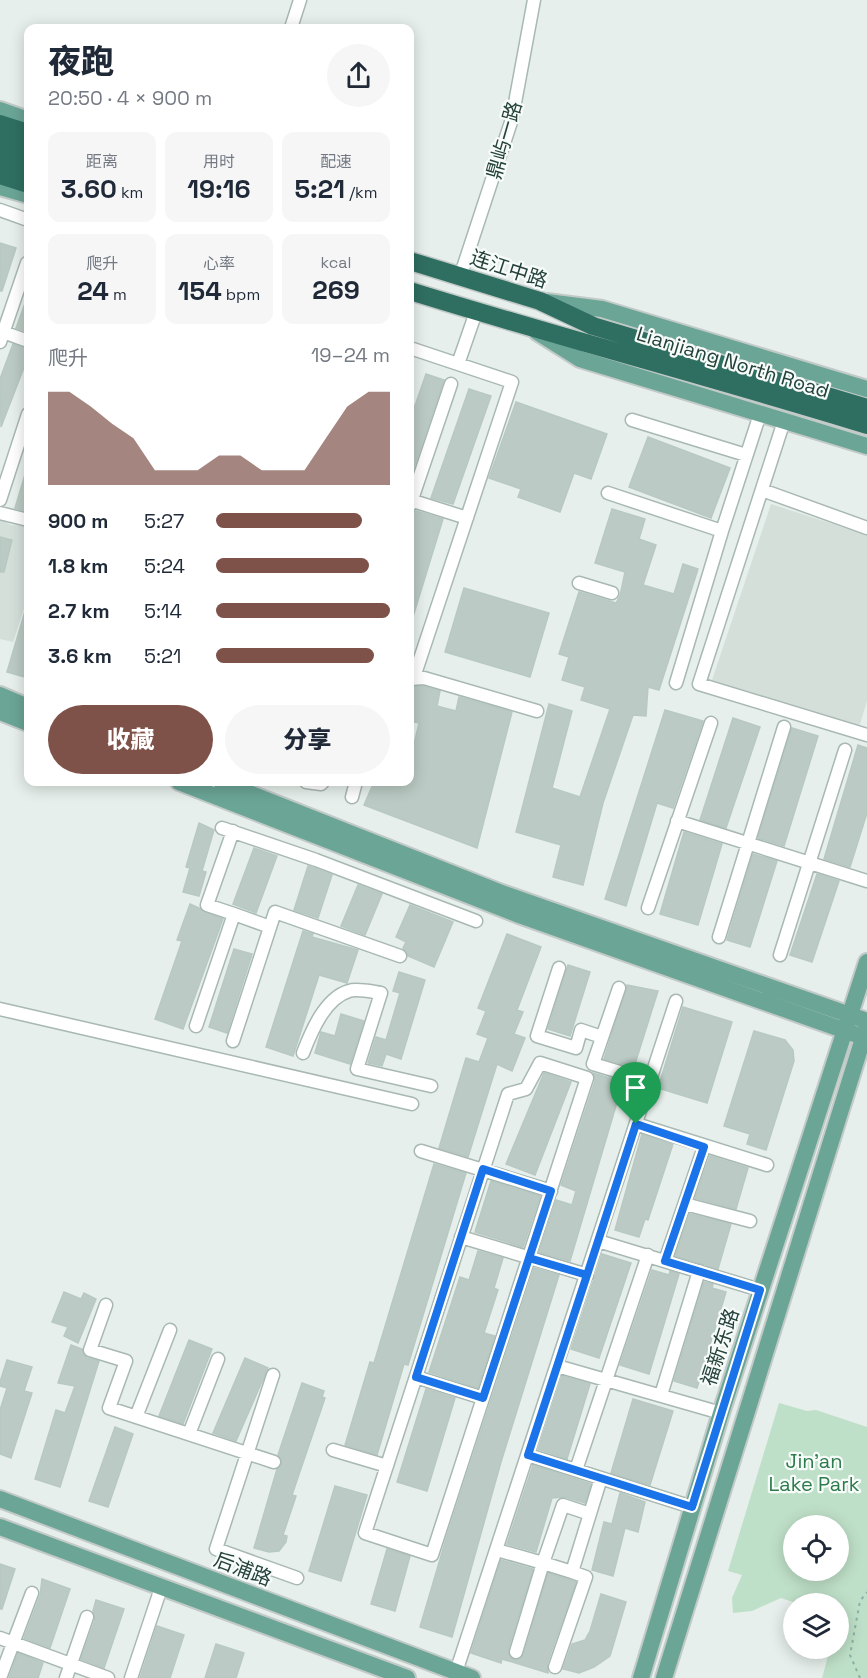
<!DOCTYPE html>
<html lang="zh">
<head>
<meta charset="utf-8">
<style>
  body { margin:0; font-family:"Space Grotesk","Noto Sans SC",sans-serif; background:#f6f6f7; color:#1f2937; height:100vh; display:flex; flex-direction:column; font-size:22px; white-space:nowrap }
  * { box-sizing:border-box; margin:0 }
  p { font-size:20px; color:#747a83 }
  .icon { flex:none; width:33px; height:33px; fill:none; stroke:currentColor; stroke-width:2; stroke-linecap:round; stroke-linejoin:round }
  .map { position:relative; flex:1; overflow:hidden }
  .sheet { position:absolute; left:24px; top:24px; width:390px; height:762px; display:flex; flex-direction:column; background:#fff; border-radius:12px; box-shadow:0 3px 15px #0003 }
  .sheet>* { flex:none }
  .tools { position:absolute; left:783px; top:1515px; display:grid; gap:12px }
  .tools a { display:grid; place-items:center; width:66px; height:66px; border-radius:50%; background:#fff; box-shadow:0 3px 15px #0003; font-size:30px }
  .pin { position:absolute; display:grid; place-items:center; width:51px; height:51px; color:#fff; margin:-62px -26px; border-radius:50% 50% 50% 0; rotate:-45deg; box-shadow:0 0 6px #0007 }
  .pin .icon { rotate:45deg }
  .round { display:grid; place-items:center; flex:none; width:63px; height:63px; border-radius:32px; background:#f6f6f7 }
  .head { display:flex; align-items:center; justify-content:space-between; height:102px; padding:0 24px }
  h1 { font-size:33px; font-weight:800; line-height:45px }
  .stats { display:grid; grid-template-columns:repeat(3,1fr); gap:9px; height:102px; padding:6px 24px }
  .stats div { display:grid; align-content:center; border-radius:12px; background:#f6f6f7; text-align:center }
  .stats b { font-size:26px; font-weight:800 }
  .stats small { font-size:16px; font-weight:400 }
  .stats p { font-size:16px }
  .chart { height:168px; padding:12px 24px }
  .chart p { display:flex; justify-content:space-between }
  .chart svg { width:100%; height:108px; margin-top:6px; fill:#7f5249; opacity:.7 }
  .button { display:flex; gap:12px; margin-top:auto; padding:12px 24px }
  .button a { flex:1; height:69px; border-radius:36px; background:#7f5249; color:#fff; font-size:24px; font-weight:800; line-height:69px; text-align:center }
  .button a+a { background:#f6f6f7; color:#1f2937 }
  ul { padding:0 24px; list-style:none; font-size:20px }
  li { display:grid; grid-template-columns:96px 72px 1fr; align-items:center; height:45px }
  li i { height:15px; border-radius:8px; background:#7f5249 }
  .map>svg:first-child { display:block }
  .built { fill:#d4dfda }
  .green { fill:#bfe0c8; fill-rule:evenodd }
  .building { fill:#bbcac4; stroke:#b8c9c2; stroke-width:1.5 }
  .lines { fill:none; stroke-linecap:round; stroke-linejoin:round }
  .minor-casing { stroke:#a8b8b2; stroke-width:15 }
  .major-casing { stroke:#c2cac8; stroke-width:20 }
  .highway-casing { stroke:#c2cac8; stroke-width:21 }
  .path { stroke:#86b3a5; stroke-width:2; stroke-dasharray:3 4.5; stroke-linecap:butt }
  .minor { stroke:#fff; stroke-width:12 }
  .major { stroke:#6aa596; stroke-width:16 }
  .highway { stroke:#2f6f62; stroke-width:18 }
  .route-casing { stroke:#fff; stroke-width:12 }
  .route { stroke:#1a73e8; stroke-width:8 }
  .labels { text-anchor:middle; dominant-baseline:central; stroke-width:4.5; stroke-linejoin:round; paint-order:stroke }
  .street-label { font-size:20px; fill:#24423a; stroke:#f7fbf9 }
  .park-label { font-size:20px; fill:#2d7a4b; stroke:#f7fbf9 }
</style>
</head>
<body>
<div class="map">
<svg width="867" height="1678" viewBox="0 0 867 1678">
  <rect width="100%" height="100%" fill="#e6efeb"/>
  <path class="built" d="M771,504L867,535V701L859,727L712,680Z
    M0,519L11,525L28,526V596L13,642L0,639Z"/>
  <path class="green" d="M779,1403L807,1411L816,1410L867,1427V1678H822L830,1649L838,1648V1604L796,1603L781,1598L752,1611L733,1613L732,1598L742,1575L728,1571ZM794,1526H838V1570H794Z"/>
  <path class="building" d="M0,243L16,248L2,291H0Z
    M27,298L28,299V332L16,328Z
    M13,344L28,349V357L1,427L0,379Z
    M426,374L444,380L411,476L410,420Z
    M469,389L491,396L453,504L431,498Z
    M516,402L607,434L591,479L574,473L560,512L518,497L521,489L489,478Z
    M648,437L730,468L711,518L629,487Z
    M26,471L28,472V512L15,508Z
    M612,509L645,519L639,539L656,545L643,585L674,594L683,564L698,569L659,690L648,687L646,716L633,715L603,803L583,885L553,877L561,845L516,832L549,704L572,711L552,788L580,797L610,709L581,700L585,687L562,680L569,657L559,654L579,592L616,603L620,596L625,572L595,563Z
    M416,511L443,519L412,620H410V513Z
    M0,537L12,540L4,572H0Z
    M464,588L549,613L530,677L445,652Z
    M26,608L28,609V678L7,672Z
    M423,686L440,691L437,706L456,711L459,697L512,712L477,848L364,805L374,782H410V752L412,753L419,723L410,721V687Z
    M665,710L703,721L673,808L657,803L626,906L605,899Z
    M733,718L760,727L726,828L700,820Z
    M792,728L818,736L784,846L758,838Z
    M858,745L867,748V813L850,867L824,859Z
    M199,823L214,830L202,871L206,872L199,896L183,892L190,868L186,867Z
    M684,832L722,844L698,925L660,914Z
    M254,848L277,856L256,913L233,904Z
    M753,854L777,861L750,947L727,940Z
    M308,866L332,875L318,918L294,910Z
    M817,874L839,881L812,962L790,955Z
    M358,885L382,894L365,935L341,926Z
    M190,904L223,919L183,1029L155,1019L182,941L177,940Z
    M410,905L453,922L434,967L408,956L403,948L406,942L396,937Z
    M303,931L313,934L312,937L358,950L347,983L319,975L293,1056L266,1047Z
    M507,934L541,947L517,1010L523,1012L514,1034L525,1038L512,1071L497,1064L468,1157L439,1148L466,1058L479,1062L488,1038L477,1034L486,1011L478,1008Z
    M234,949L252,954L227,1033L209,1027Z
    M568,965L590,972L570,1036L548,1029Z
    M399,972L425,980L401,1059L386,1054L382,1066L368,1063L376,1037L386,1040L400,993L393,991Z
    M627,985L658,991L634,1067L604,1059Z
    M683,1007L732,1022L707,1103L658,1088Z
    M341,1014L364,1021L350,1064L315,1053L321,1032L335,1036Z
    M754,1031L785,1040L793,1050L794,1061L766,1150L747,1144L750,1134L724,1126Z
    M544,1073L571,1082L535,1175L506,1164Z
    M593,1073L623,1082L570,1261L539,1252L556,1200L572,1205L576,1191L561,1185L595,1081Z
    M642,1134L673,1144L648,1220L645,1219L639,1237L615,1230Z
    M710,1156L748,1168L736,1209L695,1198Z
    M434,1164L466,1173L408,1365L404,1364L377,1455L345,1445L370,1362L374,1363Z
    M491,1181L540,1196L523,1247L475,1232Z
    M690,1214L731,1224L718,1269L675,1256Z
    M478,1251L503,1258L494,1288L498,1290L484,1333L495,1336L478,1388L429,1372L460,1277L469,1280Z
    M602,1254L631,1263L599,1358L571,1349Z
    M534,1268L559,1275L501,1462L452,1637L420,1627L446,1539Z
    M652,1270L669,1275L670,1271L679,1274L649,1374L620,1365Z
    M704,1282L713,1284L712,1288L726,1292L697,1388L674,1381Z
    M64,1292L81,1299L84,1293L96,1299L78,1343L64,1336L68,1327L52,1322Z
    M189,1340L212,1349L183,1424L159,1416Z
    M71,1345L82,1349L87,1358L99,1361L60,1487L35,1479L56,1410L65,1413L75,1386L58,1383Z
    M245,1358L268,1368L236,1441L213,1433Z
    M7,1360L32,1367L24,1391L32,1393L11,1458L0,1454V1410L7,1388L0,1386V1382Z
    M562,1376L590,1384L567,1459L538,1449Z
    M302,1383L324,1391L322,1397L325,1398L292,1495L296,1496L283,1535L287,1536L286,1542L279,1551L269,1552L254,1548L277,1469L282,1464L278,1455Z
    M426,1389L455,1398L427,1491L397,1482Z
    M633,1399L673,1411L650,1485L611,1473Z
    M115,1427L133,1434L108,1507L89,1501Z
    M533,1465L591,1484L585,1503L565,1497L552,1498L536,1552L507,1544Z
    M335,1486L367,1495L341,1581L309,1571Z
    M620,1493L645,1502L638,1532L625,1528L613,1576L592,1570L604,1522L612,1524Z
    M387,1549L410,1556L395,1611L371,1604Z
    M501,1560L533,1569L508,1650L510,1657L514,1660L524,1654L548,1573L576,1582L547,1664L548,1673L502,1659L501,1663L471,1653Z
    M0,1564L15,1569L2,1609H0Z
    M42,1579L70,1589L50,1648L24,1638L40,1596Z
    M601,1594L626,1602L610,1656L594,1667L579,1673L563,1669L572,1644L585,1640L590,1631Z
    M96,1600L124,1609L104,1668L81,1659L95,1620L93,1611Z
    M157,1626L184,1635L170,1678H140Z
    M216,1644L244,1653L236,1678H205Z
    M18,1653L43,1663L38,1678H9Z"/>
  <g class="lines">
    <defs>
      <path id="minor" d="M291,28L300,0
        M0,210L28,220
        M460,277L512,119L534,0
        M0,331L28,341
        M0,342L27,263
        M410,348L512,382L415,674L410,675
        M458,364L476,312
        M632,420L746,455
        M784,421L699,684L867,735
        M762,490L867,528
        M608,493L722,531L676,683
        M0,500L28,414
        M410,500L467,518
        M410,505L451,384
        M0,513L28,520
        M722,531L760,414
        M579,583L612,593
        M410,679L424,678L537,711
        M306,782L321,784L323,782
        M352,797L356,782
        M677,821L867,881
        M222,828L316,860L476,921
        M648,908L711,723
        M234,914L270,927
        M719,937L784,727
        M780,955L845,750
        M559,968L537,1036L576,1048L581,1030L602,1037
        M619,988L593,1064L650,1081
        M0,1009L412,1104
        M196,1026L234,914L207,905L233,831
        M233,1041L275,912L400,956
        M303,1053C311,1032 325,998 349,991C357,988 373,992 381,993L357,1069L431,1086
        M540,1063L587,1078L432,1555L365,1533L508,1094L526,1089Z
        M636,1124L767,1165
        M421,1151L551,1191
        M685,1204L750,1221
        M461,1237L587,1275
        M598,1241L760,1290
        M665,1261L704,1147
        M106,1305L90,1350L126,1361L109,1408L274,1462
        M557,1366L721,1413
        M273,1375L216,1549L297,1578
        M416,1377L483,1398
        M661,1395L699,1271
        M136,1417L170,1330
        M189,1434L218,1359
        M333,1450L387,1466
        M528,1455L692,1507
        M576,1470L648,1255
        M590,1514L563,1505L543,1563L572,1572L601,1478
        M497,1550L543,1563L516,1652
        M0,1638L108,1678
        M555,1667L586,1577L572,1572
        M456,1672L676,1001
        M0,1678L32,1593
        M66,1678L87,1617
        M131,1678L161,1588"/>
      <path id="major" d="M0,110L28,120
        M0,187L28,195
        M547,302L602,309L867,389
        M537,332L580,359L867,446
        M0,695L28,707
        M0,712L28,723
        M179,782L519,915L863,1037
        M221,782L499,892L867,1021
        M0,1499L472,1678
        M0,1527L407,1678
        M641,1678L721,1413L867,962
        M664,1678L866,1029"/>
      <path id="highway" d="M0,124L28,133
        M0,140L28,150
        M0,158L28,167
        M0,175L28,184
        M410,261L540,301L593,326L867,408
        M410,291C561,338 715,378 867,425"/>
    </defs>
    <use href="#minor" class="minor-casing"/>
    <use href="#major" class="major-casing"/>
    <use href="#highway" class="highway-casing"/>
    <path class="path" d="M860,1678L850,1655L860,1601L867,1592"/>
    <use href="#minor" class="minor"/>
    <use href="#major" class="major"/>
    <use href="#highway" class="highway"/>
  </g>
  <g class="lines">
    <defs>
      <path id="route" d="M636,1124L587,1275L529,1258L551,1191L483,1169L416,1377L483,1398L529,1258L587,1275L528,1455L692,1507L760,1290L665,1261L704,1147L636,1124"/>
    </defs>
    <use href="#route" class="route-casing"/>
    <use href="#route" class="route"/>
  </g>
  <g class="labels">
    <g class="street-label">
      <text transform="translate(504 140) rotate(-74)">鼎屿一路</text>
      <text transform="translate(509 269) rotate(18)">连江中路</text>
      <text transform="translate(733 362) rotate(17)">Lianjiang North Road</text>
      <text transform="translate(720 1347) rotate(-72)">福新东路</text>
      <text transform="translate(243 1569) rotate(21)">后浦路</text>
    </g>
    <g class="park-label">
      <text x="814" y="1461">Jin'an<tspan x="814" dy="23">Lake Park</tspan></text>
    </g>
  </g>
</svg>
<div class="tools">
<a><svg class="icon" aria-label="locate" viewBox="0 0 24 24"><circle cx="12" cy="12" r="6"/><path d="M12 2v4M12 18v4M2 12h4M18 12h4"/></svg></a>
<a><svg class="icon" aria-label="layers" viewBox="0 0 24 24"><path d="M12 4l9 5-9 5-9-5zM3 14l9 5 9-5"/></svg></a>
</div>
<div class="pin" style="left:636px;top:1124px;background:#1e9e55"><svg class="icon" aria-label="arrive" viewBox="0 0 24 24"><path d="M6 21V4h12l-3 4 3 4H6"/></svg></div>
<section class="sheet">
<div class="head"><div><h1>夜跑</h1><p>20:50 · 4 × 900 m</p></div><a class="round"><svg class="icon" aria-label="share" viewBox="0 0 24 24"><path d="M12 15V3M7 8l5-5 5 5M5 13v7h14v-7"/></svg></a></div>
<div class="stats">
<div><p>距离</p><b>3.60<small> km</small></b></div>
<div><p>用时</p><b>19:16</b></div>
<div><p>配速</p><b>5:21<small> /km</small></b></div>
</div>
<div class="stats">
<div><p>爬升</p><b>24<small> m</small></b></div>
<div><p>心率</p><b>154<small> bpm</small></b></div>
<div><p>kcal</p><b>269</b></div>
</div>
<div class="chart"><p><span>爬升</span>19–24 m</p>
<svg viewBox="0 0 160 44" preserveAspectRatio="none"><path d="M0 44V6L10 6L20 12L30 19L40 25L50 38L60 38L70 38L80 32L90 32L100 38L110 38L120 38L130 25L140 12L150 6L160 6V44z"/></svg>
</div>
<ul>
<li><b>900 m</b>5:27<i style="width:84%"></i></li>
<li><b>1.8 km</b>5:24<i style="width:88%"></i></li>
<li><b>2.7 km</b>5:14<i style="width:100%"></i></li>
<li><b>3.6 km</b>5:21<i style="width:91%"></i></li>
</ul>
<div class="button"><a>收藏</a><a>分享</a></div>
</section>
</div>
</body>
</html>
